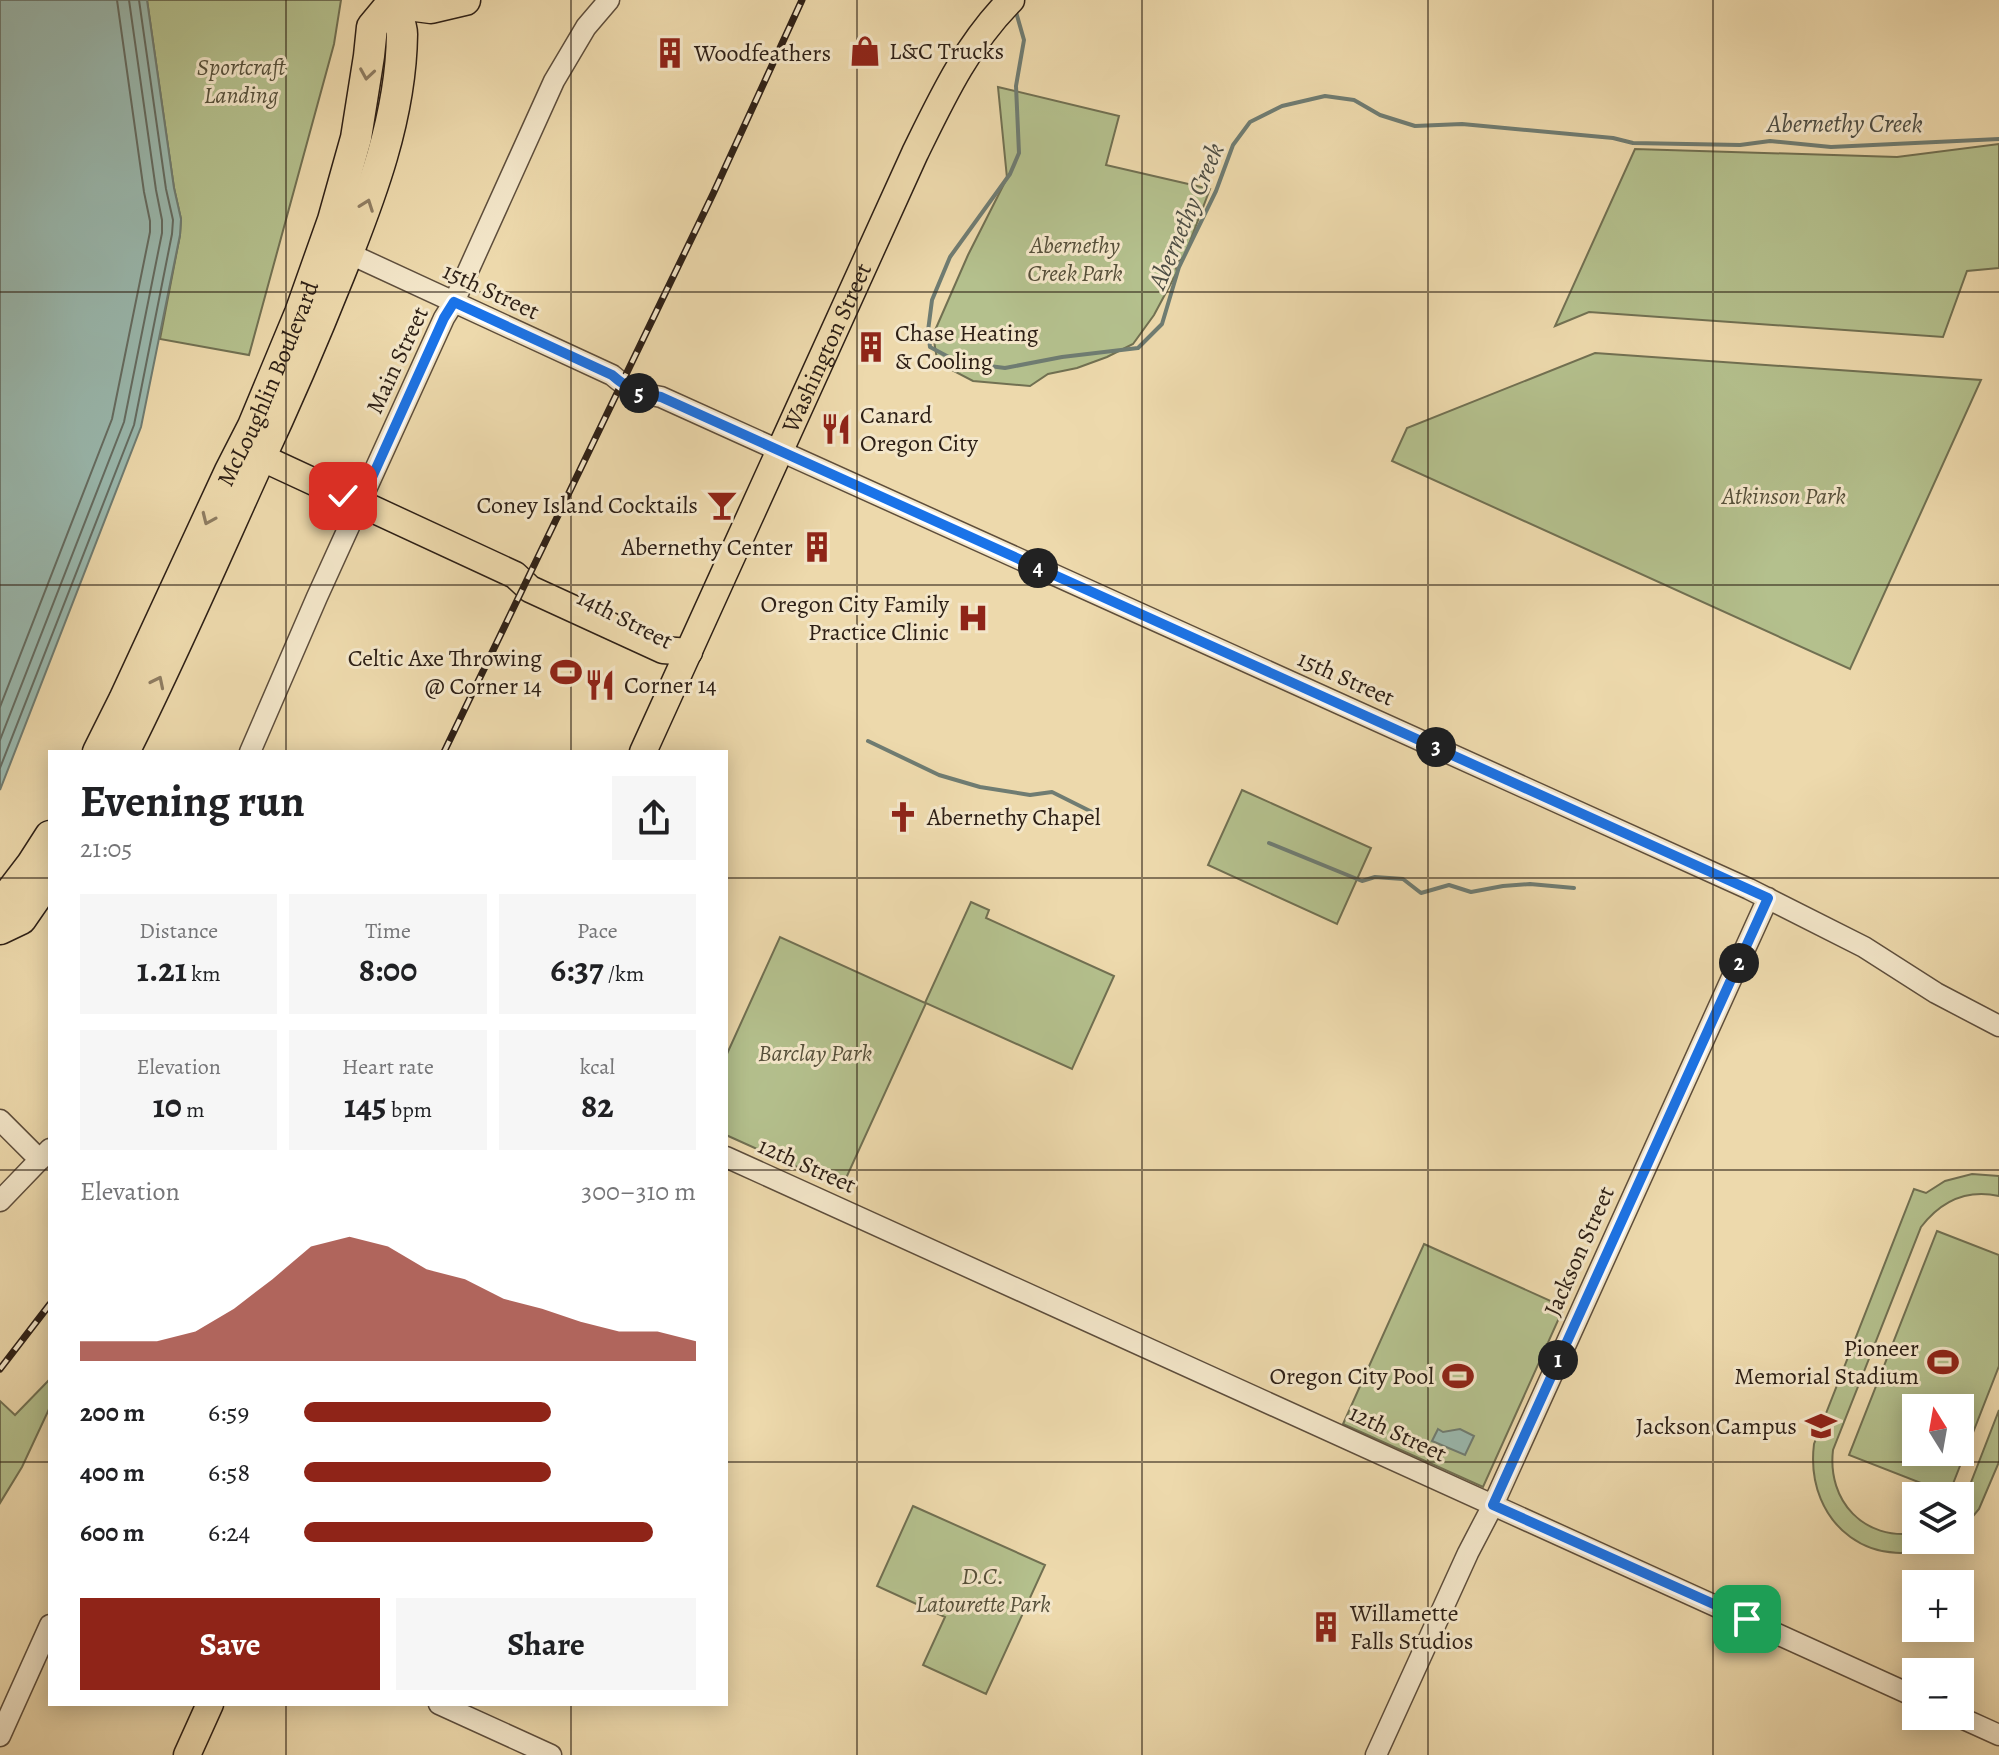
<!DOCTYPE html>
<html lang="en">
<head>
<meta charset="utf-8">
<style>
  body { margin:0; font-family:Alegreya,serif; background:#f6f6f6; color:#202124; height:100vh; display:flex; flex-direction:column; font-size:30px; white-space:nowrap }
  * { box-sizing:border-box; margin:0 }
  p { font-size:26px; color:#757577 }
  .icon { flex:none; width:44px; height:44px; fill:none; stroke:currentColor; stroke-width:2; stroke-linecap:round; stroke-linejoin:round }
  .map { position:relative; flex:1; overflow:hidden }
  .drawer { position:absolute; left:48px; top:750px; width:680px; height:956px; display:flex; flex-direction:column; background:#fff; border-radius:0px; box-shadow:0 4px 20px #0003 }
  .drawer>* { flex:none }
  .needle { width:52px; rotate:349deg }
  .buttons { position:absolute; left:1902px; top:1394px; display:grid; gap:16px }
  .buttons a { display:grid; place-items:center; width:72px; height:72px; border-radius:0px; background:#fff; box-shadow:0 4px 20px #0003; font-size:40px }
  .pin { position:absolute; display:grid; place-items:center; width:68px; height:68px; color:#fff; margin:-34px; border-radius:16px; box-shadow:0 4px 12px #0006 }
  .km { position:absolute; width:40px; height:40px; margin:-20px; border-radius:50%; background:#222; color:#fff; font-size:22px; line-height:40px; text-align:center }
  .round { display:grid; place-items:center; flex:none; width:84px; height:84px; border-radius:0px; background:#f6f6f6 }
  .overview { display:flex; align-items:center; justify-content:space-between; height:136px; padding:0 32px }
  h1 { font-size:44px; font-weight:700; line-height:60px }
  .figures { display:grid; grid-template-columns:repeat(3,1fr); gap:12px; height:136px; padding:8px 32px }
  .figures div { display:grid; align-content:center; border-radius:0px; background:#f6f6f6; text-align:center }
  .figures b { font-size:34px; font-weight:700 }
  .figures small { font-size:22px; font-weight:400 }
  .figures p { font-size:22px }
  .chart { height:224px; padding:16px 32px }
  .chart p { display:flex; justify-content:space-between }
  .chart svg { width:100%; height:144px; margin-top:8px; fill:#8f2418; opacity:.7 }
  .primary-button { display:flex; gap:16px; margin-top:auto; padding:16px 32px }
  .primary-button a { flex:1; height:92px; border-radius:0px; background:#8f2418; color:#fff; font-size:32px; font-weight:700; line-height:92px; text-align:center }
  .primary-button a+a { background:#f6f6f6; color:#202124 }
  ul { padding:0 32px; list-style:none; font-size:26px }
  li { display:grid; grid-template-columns:128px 96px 1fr; align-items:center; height:60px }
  li i { height:20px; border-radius:10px; background:#8f2418 }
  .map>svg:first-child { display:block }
  .green { fill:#b4c08d; stroke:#717052; stroke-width:2; fill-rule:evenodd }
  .water { fill:#9ab9af; stroke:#6f7c72; stroke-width:2 }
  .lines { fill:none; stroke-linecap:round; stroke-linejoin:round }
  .shore { stroke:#646c62; stroke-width:2 }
  .stream { stroke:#6f7c72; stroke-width:4 }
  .minor-casing { stroke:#5e4e3c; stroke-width:23 }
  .major-casing { stroke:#2e2016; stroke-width:29 }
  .highway-casing { stroke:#2e2016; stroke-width:33 }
  .minor { stroke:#f3e6c9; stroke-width:20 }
  .major { stroke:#edd9ac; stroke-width:26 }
  .highway { stroke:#edd9ac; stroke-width:30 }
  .rail-casing { stroke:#2e2016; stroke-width:7 }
  .rail { stroke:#f3e6c9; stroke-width:4; stroke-dasharray:12; stroke-linecap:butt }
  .oneway { stroke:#8e7c61 }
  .route-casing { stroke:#fff; stroke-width:16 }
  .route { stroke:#1a73e8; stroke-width:10 }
  .grid { fill:none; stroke:#2e2016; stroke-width:2; stroke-opacity:0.55 }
  .labels { text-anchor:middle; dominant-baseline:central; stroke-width:6; stroke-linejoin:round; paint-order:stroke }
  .poi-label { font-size:24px; fill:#2e2016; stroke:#f3e6c9; text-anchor:start }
  .park-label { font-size:24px; font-style:italic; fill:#56503a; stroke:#f3e6c9 }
  .street-label { font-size:24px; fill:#2e2016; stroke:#f3e6c9 }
  .water-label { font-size:26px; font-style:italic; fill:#4e4e44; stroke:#f3e6c9 }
</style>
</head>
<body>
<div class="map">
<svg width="1999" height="1755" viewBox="0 0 1999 1755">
  <rect width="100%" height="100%" fill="#edd9ac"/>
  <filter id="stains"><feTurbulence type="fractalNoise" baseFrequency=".0025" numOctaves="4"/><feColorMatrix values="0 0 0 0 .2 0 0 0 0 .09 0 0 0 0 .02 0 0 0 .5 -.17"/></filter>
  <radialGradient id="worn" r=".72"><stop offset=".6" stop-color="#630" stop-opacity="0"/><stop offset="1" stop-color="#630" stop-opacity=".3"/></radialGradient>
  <path class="green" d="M147,0H341L334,44L249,355L160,339L180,235L181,219L174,188Z
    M998,87L1119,116L1106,165L1210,189L1184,257L1175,264L1177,272L1154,315L1133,344L1107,357L1077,368L1048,374L1030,386L973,381L944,366L937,359L933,335L968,255L1007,178Z
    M1999,144V268L1967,271L1943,337L1589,312L1555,326L1635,149L1897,157Z
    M1595,353L1981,380L1850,669L1392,461L1407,428Z
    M1242,790L1371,848L1337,924L1208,865Z
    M971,902L989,910L986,918L1114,976L1072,1069L926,1003L842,1187L726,1135V1056L780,937L925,1003Z
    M1972,1174L1999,1176V1196C1967,1189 1941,1201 1921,1227L1833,1450C1827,1501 1864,1541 1916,1533V1540H1949C1876,1579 1804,1525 1814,1444L1914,1189L1926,1193L1945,1181Z
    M1937,1231L1999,1255V1366L1949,1494L1849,1455ZM1916,1408H1960V1452H1916Z
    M1424,1244L1564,1307L1483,1487L1343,1424Z
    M50,1379V1407L22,1467L0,1503V1401L15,1415Z
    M1999,1410V1462L1979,1509L1960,1532V1504L1968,1490Z
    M913,1506L1045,1565L986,1694L923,1665L945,1617L877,1586Z"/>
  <path class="water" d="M0,0H147L174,188L181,219L180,235L141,427L0,790Z
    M1438,1429L1443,1432L1460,1429L1474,1436L1465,1455L1432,1441Z"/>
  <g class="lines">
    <path class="shore" d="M0,707L112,419L150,232V221L144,192L117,0
      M0,740L124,422L162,233V220L156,190L129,0
      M0,768L134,425L172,234L173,220L166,189L139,0"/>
    <path class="stream" d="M1016,12L1024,40L1016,86L1019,153L1010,174L950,257L932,300L928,331L930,347L958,362L1005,368L1062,357L1138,348L1162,324L1179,267L1216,191L1233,145L1250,122L1282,106L1325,96L1354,100L1380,115L1415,126L1462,124L1613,138L1633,143L1740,145L1770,141L1831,147L1999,139
      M868,741L939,775L980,787L1030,795L1052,792L1092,812
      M1269,843L1362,881L1375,877L1403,879L1421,893L1449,885L1471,892L1503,886L1530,884L1574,888"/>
    <defs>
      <path id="minor" d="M348,253L612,375C629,390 639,393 661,397L1749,889L1864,947L1936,993L1999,1026
        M250,752L317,597L444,318L454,302L554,81L586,27L609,0
        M0,1120L40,1160
        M726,1157L1916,1697
        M0,1201L50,1149
        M439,1704L551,1755
        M1957,1716L1999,1735
        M0,1736L50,1625
        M1376,1755L1468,1553L1493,1505L1768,898"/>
      <g id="major">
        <path d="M243,449L515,575L530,589L663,650L689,652"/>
        <path id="s1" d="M643,752L915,153C942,98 967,44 1011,0"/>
        <path d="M187,1755L210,1704"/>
      </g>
      <g id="highway">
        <path d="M392,3L431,8L465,0"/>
        <path id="s2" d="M98,752L124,700L230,471L253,426L300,313L333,220L356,138L369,56L372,27L392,3"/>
        <path d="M124,752C171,659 213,562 256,467C286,403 314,338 340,273C371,196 401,117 402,34C402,22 394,11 392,0"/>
        <path d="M0,912V906L32,864L50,836"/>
        <path d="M0,929L21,919L50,877"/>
      </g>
    </defs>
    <use href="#minor" class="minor-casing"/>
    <use href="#major" class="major-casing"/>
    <use href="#highway" class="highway-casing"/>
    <use href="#minor" class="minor"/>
    <use href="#major" class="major"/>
    <use href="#highway" class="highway"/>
    <defs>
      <path id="rail" d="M444,752L713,194L802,0
        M0,1369L50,1304"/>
    </defs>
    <use href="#rail" class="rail-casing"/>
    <use href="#rail" class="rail"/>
  </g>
  <defs><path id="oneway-chevron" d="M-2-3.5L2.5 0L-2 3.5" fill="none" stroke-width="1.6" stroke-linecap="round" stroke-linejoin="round" transform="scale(2)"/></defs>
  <g class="oneway">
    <use href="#oneway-chevron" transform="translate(367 74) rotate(99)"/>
    <use href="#oneway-chevron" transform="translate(367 205) rotate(-70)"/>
    <use href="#oneway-chevron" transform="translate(208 519) rotate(114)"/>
    <use href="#oneway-chevron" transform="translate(158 682) rotate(-64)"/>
  </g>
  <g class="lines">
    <defs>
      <path id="route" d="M343,496L360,504L444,318L454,302L612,375C629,390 639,393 661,397L1768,898L1493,1505L1747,1619"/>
    </defs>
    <use href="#route" class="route-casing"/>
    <use href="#route" class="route"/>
  </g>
  <path class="grid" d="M286,0V752M571,0V752M857,0V1755M1142,0V1755M1428,0V1755M1713,0V1755M0,292H1999M0,585H1999M0,878H50M726,878H1999M0,1170H50M726,1170H1999M0,1462H50M726,1462H1999M286,1704V1755M571,1704V1755"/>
  <defs>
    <symbol id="shop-bare" viewBox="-9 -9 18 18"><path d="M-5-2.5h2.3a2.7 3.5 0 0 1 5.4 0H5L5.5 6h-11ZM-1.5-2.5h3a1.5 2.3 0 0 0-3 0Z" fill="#8f2418" stroke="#f3e6c9" stroke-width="2.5" paint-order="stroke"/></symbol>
    <symbol id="building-bare" viewBox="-9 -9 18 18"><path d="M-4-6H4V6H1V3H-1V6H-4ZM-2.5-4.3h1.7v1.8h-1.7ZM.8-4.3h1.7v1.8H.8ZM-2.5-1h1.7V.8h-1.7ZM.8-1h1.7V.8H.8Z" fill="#8f2418" stroke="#f3e6c9" stroke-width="2.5" paint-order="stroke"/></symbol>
    <symbol id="restaurant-bare" viewBox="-9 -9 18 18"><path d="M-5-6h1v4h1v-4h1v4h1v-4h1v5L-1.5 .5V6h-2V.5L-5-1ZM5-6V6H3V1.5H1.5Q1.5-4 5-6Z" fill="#8f2418" stroke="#f3e6c9" stroke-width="2.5" paint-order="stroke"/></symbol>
    <symbol id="bar-bare" viewBox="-9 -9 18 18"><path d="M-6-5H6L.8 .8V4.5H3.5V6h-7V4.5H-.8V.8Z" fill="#8f2418" stroke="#f3e6c9" stroke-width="2.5" paint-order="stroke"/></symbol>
    <symbol id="hospital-bare" viewBox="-9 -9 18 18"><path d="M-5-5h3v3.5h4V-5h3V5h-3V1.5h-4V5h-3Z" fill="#8f2418" stroke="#f3e6c9" stroke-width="2.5" paint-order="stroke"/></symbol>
    <symbol id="stadium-bare" viewBox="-9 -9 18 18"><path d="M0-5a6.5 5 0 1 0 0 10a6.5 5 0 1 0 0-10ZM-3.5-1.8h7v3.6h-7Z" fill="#8f2418" stroke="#f3e6c9" stroke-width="2.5" paint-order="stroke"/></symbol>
    <symbol id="church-bare" viewBox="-9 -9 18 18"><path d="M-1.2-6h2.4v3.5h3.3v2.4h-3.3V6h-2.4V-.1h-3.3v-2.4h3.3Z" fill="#8f2418" stroke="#f3e6c9" stroke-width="2.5" paint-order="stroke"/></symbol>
    <symbol id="school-bare" viewBox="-9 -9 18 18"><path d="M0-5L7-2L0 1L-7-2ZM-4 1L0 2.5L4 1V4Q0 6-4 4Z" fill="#8f2418" stroke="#f3e6c9" stroke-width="2.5" paint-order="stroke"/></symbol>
  </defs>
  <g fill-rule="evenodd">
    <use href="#shop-bare" x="843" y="29" width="44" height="44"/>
    <use href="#building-bare" x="648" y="31" width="44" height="44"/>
    <use href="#building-bare" x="849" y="325" width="44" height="44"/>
    <use href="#restaurant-bare" x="814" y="407" width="44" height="44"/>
    <use href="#bar-bare" x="700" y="483" width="44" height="44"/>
    <use href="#building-bare" x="795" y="525" width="44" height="44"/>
    <use href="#hospital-bare" x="951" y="596" width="44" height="44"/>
    <use href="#stadium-bare" x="544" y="650" width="44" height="44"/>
    <use href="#restaurant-bare" x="578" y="663" width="44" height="44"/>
    <use href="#church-bare" x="881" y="795" width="44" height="44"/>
    <use href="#stadium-bare" x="1921" y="1340" width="44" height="44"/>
    <use href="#stadium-bare" x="1436" y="1354" width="44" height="44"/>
    <use href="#school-bare" x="1799" y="1404" width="44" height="44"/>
    <use href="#building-bare" x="1304" y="1605" width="44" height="44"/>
  </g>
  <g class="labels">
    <g class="poi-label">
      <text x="889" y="51">L&amp;C Trucks</text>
      <text x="694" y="53">Woodfeathers</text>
      <text x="895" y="333">Chase Heating<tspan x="895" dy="28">&amp; Cooling</tspan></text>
      <text x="860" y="415">Canard<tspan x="860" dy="28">Oregon City</tspan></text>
      <text x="698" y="505" text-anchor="end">Coney Island Cocktails</text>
      <text x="793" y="547" text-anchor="end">Abernethy Center</text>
      <text x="949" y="604" text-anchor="end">Oregon City Family<tspan x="949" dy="28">Practice Clinic</tspan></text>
      <text x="542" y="658" text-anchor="end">Celtic Axe Throwing<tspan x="542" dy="28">@ Corner 14</tspan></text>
      <text x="624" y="685">Corner 14</text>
      <text x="927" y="817">Abernethy Chapel</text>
      <text x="1919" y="1348" text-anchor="end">Pioneer<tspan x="1919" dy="28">Memorial Stadium</tspan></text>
      <text x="1434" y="1376" text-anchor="end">Oregon City Pool</text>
      <text x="1797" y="1426" text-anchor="end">Jackson Campus</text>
      <text x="1350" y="1613">Willamette<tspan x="1350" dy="28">Falls Studios</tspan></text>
    </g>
    <g class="park-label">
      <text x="241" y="67">Sportcraft<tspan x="241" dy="28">Landing</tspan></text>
      <text x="1075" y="245">Abernethy<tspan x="1075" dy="28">Creek Park</tspan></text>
      <text x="1784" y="496">Atkinson Park</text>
      <text x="815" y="1053">Barclay Park</text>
      <text x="983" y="1576">D.C.<tspan x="983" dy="28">Latourette Park</tspan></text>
    </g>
    <g class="street-label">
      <text transform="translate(491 291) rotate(25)">15th Street</text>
      <text stroke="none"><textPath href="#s1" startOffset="444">Washington Street</textPath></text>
      <text transform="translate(397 360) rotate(-65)">Main Street</text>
      <text stroke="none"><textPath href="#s2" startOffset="406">McLoughlin Boulevard</textPath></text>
      <text transform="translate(625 619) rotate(27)">14th Street</text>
      <text transform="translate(1346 678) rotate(24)">15th Street</text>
      <text transform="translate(807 1165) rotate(24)">12th Street</text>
      <text transform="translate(1579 1251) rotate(-66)">Jackson Street</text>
      <text transform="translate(1398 1433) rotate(25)">12th Street</text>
    </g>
    <g class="water-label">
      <text x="1845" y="123">Abernethy Creek</text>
      <text transform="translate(1186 216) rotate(-67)">Abernethy Creek</text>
    </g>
  </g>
  <rect width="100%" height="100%" filter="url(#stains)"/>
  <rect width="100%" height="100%" fill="url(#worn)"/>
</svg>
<div class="buttons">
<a><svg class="needle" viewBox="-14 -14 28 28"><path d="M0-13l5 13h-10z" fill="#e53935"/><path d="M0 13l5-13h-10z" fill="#757577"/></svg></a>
<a><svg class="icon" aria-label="layers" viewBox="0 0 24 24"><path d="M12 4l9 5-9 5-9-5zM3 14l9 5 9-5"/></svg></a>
<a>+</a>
<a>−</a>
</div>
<div class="pin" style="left:1747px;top:1619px;background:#1e9e55"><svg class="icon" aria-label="arrive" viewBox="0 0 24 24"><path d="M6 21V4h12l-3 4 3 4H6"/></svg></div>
<div class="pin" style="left:343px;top:496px;background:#d93025"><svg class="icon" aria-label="check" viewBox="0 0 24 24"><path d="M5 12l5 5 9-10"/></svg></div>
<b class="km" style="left:1558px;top:1360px">1</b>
<b class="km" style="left:1739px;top:963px">2</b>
<b class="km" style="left:1436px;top:747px">3</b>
<b class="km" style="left:1038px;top:568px">4</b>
<b class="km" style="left:639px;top:393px">5</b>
<section class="drawer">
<div class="overview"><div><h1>Evening run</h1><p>21:05</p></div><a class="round"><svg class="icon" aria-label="share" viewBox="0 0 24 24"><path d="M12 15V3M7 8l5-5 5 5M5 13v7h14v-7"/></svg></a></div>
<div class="figures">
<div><p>Distance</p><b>1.21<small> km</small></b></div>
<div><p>Time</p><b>8:00</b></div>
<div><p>Pace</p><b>6:37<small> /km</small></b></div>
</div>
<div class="figures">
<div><p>Elevation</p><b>10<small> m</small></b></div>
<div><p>Heart rate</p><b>145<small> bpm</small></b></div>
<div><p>kcal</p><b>82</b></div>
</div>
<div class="chart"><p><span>Elevation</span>300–310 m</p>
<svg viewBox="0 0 160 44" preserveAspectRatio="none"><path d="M0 44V38L10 38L20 38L30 35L40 28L50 19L60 9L70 6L80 9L90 16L100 19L110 25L120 28L130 32L140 35L150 35L160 38V44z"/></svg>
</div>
<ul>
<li><b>200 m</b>6:59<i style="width:63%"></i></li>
<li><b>400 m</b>6:58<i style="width:63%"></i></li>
<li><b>600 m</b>6:24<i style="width:89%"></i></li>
</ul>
<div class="primary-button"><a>Save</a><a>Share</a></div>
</section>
</div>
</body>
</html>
